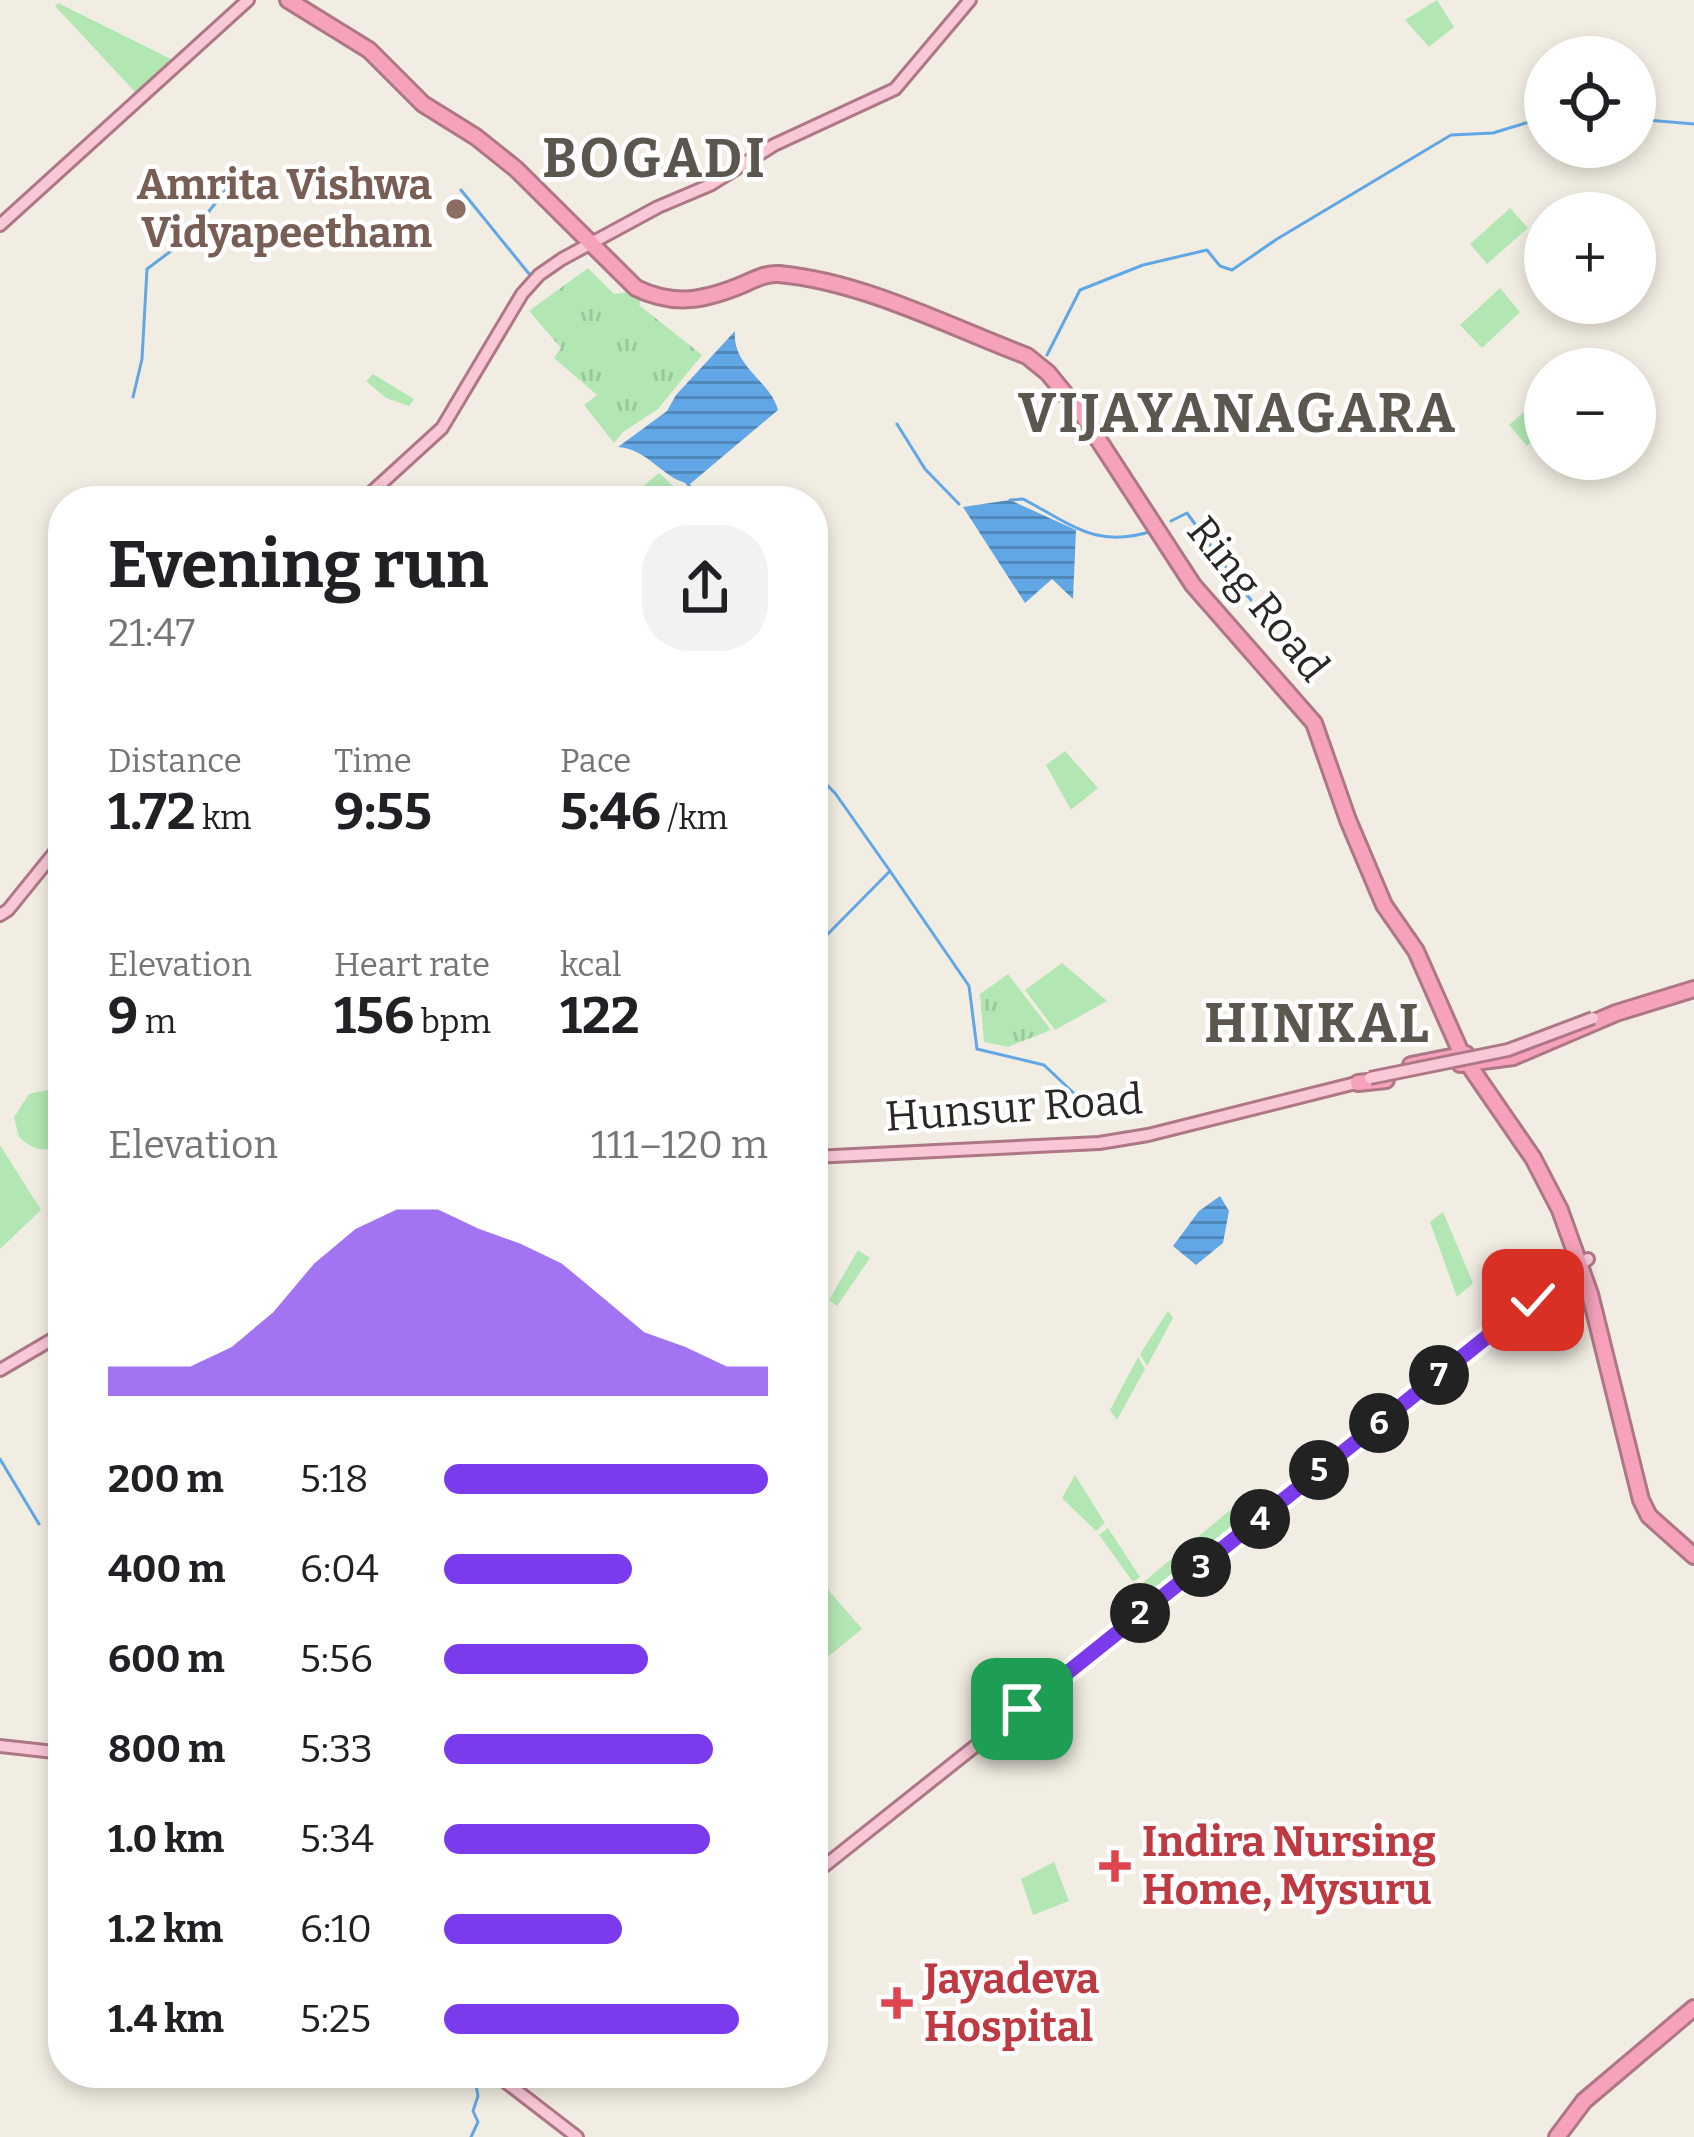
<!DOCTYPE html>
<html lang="en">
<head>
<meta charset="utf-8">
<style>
  body { margin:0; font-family:Bitter,serif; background:#f2f2f2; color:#202124; height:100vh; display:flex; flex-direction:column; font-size:45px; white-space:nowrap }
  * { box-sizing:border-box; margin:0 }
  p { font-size:39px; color:#757577 }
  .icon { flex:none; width:66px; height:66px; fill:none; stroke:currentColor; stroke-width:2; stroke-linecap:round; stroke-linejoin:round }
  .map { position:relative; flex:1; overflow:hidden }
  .side { position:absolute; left:48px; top:486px; width:780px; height:1602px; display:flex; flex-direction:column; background:#fff; border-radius:48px; box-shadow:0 6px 18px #0003 }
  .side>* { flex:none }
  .buttons { position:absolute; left:1524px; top:36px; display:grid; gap:24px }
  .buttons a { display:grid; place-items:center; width:132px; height:132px; border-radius:50%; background:#fff; box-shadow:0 6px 18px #0003; font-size:60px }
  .pin { position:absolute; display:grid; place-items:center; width:102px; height:102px; color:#fff; margin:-51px; border-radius:24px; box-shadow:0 6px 18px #0006 }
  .km { position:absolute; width:60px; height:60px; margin:-30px; border-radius:50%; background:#222; color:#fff; font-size:33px; line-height:60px; text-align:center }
  .round { display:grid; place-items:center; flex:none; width:126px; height:126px; border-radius:48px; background:#f2f2f2 }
  .summary { display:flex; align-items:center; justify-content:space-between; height:204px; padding:0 60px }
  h1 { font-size:66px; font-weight:700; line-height:90px }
  .stats { display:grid; grid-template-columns:repeat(3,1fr); gap:18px; height:204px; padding:12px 60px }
  .stats div { display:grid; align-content:center }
  .stats b { font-size:51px; font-weight:700 }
  .stats small { font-size:33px; font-weight:400 }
  .stats p { font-size:33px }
  .chart { height:336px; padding:24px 60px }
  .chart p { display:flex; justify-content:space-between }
  .chart svg { width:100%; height:216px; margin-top:12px; fill:#7c3aed; opacity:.7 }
  ul { padding:0 60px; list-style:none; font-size:39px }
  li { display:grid; grid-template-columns:192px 144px 1fr; align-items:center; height:90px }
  li i { height:30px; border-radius:15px; background:#7c3aed }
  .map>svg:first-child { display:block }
  .grass { fill:url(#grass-tufts) }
  .park { fill:#b2e7b3 }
  .water { fill:url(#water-rules) }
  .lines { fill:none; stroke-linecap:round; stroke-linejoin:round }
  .stream { stroke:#61a7e5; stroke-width:3 }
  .major-casing { stroke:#ae7786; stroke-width:16 }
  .highway-casing { stroke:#ae7786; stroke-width:20 }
  .major { stroke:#f9c7d6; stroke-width:10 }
  .highway { stroke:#f5a2ba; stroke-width:14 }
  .major-bridge-casing { stroke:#ae7786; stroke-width:16; stroke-linecap:butt }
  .major-bridge { stroke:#f9c7d6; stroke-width:10 }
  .route-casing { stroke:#fff; stroke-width:24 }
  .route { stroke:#7c3aed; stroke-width:15 }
  .education-dot { fill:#8d6e63; stroke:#fff; stroke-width:4.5 }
  .health-dot { fill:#e0444e; stroke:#fff; stroke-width:4.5 }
  .labels { text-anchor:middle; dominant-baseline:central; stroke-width:9; stroke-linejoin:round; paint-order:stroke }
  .education-label { font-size:42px; font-weight:bold; fill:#785e54; stroke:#fff; text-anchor:end }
  .street-label { font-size:42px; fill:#2a2824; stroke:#fff }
  .health-label { font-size:42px; font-weight:bold; fill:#be3a42; stroke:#fff; text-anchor:start }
  .district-label { font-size:54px; font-weight:bold; letter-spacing:3px; fill:#5b564e; stroke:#fff }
</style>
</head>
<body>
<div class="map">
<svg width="1694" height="2137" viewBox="0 0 1694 2137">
  <defs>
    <pattern id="grass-tufts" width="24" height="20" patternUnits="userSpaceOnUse" patternTransform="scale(3)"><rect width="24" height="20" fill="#b2e7b3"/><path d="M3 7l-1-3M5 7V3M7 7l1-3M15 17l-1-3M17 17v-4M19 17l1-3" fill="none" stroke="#99c69a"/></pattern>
    <pattern id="water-rules" width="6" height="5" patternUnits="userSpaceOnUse" patternTransform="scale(3)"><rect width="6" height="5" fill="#61a7e5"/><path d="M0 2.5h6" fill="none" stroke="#5088b9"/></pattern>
  </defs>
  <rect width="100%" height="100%" fill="#f2ede2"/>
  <path class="grass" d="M588,268L614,294L627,292L641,301L639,305L702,355L658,409L623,432L614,443L584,405L597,395L554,358L561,348L529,311Z
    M1008,974L1051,1030L1008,1047L984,1042L980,994Z"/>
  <path class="park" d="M1437,0L1454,27L1429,47L1405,20Z
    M58,3L173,60L136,93L55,6Z
    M1510,208L1528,228L1487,264L1470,244Z
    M1500,288L1520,312L1482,348L1460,325Z
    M373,374L414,399L409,406L386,398L366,381Z
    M1530,407L1545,424V431L1527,446L1509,425Z
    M659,473L682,494L674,501H633L630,497Z
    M1065,751L1098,788L1071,810L1046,765Z
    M1062,963L1107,1001L1055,1030L1025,990Z
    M47,1090L63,1096V1143C47,1154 32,1150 19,1137L14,1117L29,1094Z
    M0,1145L41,1210L0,1249Z
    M1443,1212L1473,1283L1457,1297L1430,1222Z
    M858,1250L870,1258L837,1306L829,1300Z
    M1168,1311L1173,1318L1147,1366L1140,1354Z
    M1138,1357L1145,1369L1117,1420L1110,1410Z
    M1075,1475L1105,1523L1096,1531L1062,1498Z
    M1253,1491L1256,1519L1201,1563L1194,1540Z
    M1108,1528L1140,1577L1133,1582L1099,1535Z
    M1189,1544L1197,1566L1141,1610L1128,1595Z
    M813,1572L862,1629L825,1659L813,1642Z
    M1054,1862L1069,1901L1033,1915L1021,1879Z"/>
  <path class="water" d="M735,331C732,367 770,380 778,410L690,484C662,479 649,449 618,447L667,411L676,395Z
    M1010,500L1076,530L1073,599L1052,579L1025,603L963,507Z
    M1220,1196L1229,1211L1223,1243L1196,1265L1173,1246L1199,1211Z"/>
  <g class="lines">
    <path class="stream" d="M1635,119L1694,124
      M461,190L530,275
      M1047,355L1080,290L1143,265L1207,250L1220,266L1232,270L1277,239L1451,135L1493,133L1545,117
      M133,397L142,359L147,269L187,239L240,172
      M897,424L925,469L959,504
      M687,483L694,491L716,501
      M1010,500L1023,499C1073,525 1095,549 1153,531
      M1171,521L1187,513L1231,574
      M1232,576L1251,600
      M813,670V674
      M813,771L835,793L890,871L813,949
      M890,871L969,986L977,1049L1044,1065L1080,1099
      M0,1459L39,1524
      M471,2137L478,2122L473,2111L478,2096L474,2073"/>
    <defs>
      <path id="major" d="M0,225L248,0
        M362,501L442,428L522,294L539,275L562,259L658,207L710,185L774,145L895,89L970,0
        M0,915L8,910L63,842
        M813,1157L1099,1143L1148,1135L1360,1082
        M0,1370L63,1333
        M0,1746L63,1753
        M813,1875L1588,1259
        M494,2073L577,2137"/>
      <path id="highway" d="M288,0L369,50L423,104L476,137L516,169L636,288C675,307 706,300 744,284C755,279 767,273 779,274C864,282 948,326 1027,356L1048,373L1083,416L1193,585L1314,723L1348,820L1384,905L1416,951L1462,1055L1533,1158L1560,1210L1590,1294L1641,1500L1649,1516L1694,1556
        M1460,1064L1513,1057L1616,1013L1694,989
        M1411,1065L1466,1054
        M1358,1083L1386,1080
        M1557,2137L1584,2101L1694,2008"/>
    </defs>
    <use href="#major" class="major-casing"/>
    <use href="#highway" class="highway-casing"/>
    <use href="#major" class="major"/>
    <use href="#highway" class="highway"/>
    <defs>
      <path id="major-bridge" d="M1370,1078L1508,1050L1593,1018"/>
    </defs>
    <use href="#major-bridge" class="major-bridge-casing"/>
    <use href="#major-bridge" class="major-bridge"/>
  </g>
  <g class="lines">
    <defs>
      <path id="route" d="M1022,1709L1533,1300"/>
    </defs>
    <use href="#route" class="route-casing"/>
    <use href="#route" class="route"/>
  </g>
  <circle class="education-dot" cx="456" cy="209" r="12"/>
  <g class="health-dot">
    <path d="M1109 1848h12v12h12v12h-12v12h-12v-12h-12v-12h12z"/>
    <path d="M891 1985h12v12h12v12h-12v12h-12v-12h-12v-12h12z"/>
  </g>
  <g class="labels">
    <g class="education-label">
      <text x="432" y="185">Amrita Vishwa<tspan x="432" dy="48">Vidyapeetham</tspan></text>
    </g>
    <g class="street-label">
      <text transform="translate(1258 599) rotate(51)">Ring Road</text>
      <text transform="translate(1014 1108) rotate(-4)">Hunsur Road</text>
    </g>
    <g class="health-label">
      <text x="1142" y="1842">Indira Nursing<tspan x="1142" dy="48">Home, Mysuru</tspan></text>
      <text x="924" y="1979">Jayadeva<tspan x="924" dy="48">Hospital</tspan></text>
    </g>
    <g class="district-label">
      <text x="655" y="159">BOGADI</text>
      <text x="1238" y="414">VIJAYANAGARA</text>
      <text x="1318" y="1024">HINKAL</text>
    </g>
  </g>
</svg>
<div class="buttons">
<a><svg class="icon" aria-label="locate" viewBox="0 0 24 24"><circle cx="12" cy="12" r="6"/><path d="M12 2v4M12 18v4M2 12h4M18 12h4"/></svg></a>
<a>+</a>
<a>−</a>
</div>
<div class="pin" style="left:1022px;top:1709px;background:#1e9e55"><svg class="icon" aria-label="arrive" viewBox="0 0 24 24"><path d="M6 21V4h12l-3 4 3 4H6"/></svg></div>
<div class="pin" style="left:1533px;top:1300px;background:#d93025"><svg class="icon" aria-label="check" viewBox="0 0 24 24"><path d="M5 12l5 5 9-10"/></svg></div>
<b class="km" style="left:1140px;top:1613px">2</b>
<b class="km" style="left:1201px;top:1567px">3</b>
<b class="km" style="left:1260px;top:1519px">4</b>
<b class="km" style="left:1319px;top:1470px">5</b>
<b class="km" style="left:1379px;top:1423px">6</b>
<b class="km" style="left:1439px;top:1375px">7</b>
<section class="side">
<div class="summary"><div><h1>Evening run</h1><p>21:47</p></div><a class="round"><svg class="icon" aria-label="share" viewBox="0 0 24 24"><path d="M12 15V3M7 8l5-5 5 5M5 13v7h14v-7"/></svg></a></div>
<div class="stats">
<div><p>Distance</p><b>1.72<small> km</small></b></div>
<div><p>Time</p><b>9:55</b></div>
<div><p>Pace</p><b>5:46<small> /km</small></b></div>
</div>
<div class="stats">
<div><p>Elevation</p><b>9<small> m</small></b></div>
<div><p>Heart rate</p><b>156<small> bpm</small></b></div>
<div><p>kcal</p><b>122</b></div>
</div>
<div class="chart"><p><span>Elevation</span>111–120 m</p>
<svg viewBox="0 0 160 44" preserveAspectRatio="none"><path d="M0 44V38L10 38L20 38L30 34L40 27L50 17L60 10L70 6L80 6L90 10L100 13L110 17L120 24L130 31L140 34L150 38L160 38V44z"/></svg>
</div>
<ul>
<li><b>200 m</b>5:18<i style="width:100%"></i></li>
<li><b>400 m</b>6:04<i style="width:58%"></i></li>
<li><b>600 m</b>5:56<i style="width:63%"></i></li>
<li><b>800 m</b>5:33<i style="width:83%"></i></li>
<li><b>1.0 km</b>5:34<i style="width:82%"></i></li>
<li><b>1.2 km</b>6:10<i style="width:55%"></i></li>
<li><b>1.4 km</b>5:25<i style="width:91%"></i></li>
</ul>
</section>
</div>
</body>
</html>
